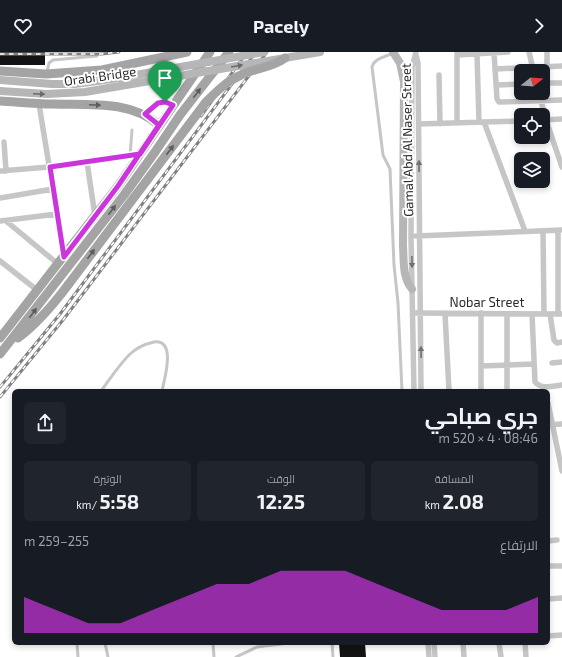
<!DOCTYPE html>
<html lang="ar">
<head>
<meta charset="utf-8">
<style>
  body { margin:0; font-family:"Exo 2",Cairo,sans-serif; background:#20242c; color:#f1f3f6; direction:rtl; height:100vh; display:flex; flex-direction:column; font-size:15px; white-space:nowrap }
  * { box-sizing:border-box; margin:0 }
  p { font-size:13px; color:#9ea1a6 }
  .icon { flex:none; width:22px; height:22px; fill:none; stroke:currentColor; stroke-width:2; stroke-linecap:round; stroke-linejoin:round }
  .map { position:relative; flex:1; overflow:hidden; direction:ltr }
  .sheet { position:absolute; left:12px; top:337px; width:538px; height:256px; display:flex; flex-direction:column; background:#171b24; border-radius:6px; box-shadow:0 2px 6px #0003; direction:rtl }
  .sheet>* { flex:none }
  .needle { width:26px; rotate:73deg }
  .tools { position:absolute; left:514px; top:12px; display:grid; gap:8px }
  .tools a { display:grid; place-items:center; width:36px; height:36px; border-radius:6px; background:#171b24; box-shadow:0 2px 6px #0003; font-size:20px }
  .pin { position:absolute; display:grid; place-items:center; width:34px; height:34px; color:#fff; margin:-41px -17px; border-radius:50% 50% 50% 0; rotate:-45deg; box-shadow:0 0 4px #0007 }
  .pin .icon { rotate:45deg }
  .round { display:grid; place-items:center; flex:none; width:42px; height:42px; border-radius:6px; background:#20242c }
  .head { display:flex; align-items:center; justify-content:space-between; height:68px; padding:0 12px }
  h1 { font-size:22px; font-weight:700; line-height:30px }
  .figures { display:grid; grid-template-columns:repeat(3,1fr); gap:6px; height:68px; padding:4px 12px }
  .figures div { display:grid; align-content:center; border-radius:6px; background:#20242c; text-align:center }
  .figures b { font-size:20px; font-weight:700 }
  .figures small { font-size:11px; font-weight:400 }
  .figures p { font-size:11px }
  .chart { height:112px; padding:8px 12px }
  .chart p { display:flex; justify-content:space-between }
  .chart svg { width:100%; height:72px; margin-top:4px; fill:#ca35dc; opacity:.7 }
  header { display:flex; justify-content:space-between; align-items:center; height:52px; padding:0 12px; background:#171b24; font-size:18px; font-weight:700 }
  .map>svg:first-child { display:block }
  .building { fill:#131313 }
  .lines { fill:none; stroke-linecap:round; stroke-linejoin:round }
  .service { stroke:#c6c6c6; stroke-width:3 }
  .minor { stroke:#c6c6c6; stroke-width:5.5 }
  .secondary { stroke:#b6b6b6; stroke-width:8 }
  .primary { stroke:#a4a4a4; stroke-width:9 }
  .rail-casing { stroke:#818181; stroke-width:3 }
  .rail { stroke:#fff; stroke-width:1.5; stroke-dasharray:4.5; stroke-linecap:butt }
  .secondary-bridge { stroke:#b6b6b6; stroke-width:8 }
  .primary-bridge { stroke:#a4a4a4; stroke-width:9 }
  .oneway { fill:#6a6a6a }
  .oneway2 { fill:#5c5c5c }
  .oneway3 { fill:#717171 }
  .route-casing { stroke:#fff; stroke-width:8 }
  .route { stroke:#ca35dc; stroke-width:5 }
  .labels { text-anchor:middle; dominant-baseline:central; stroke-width:4; stroke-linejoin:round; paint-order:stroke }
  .street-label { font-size:13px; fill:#2c2c2c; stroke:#fff }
</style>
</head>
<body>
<header><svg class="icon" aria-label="forward" viewBox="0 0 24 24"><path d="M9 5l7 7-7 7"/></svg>Pacely<svg class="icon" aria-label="heart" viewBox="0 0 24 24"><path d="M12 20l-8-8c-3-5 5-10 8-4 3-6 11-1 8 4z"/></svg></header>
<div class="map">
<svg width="562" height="605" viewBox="0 0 562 605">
  <rect width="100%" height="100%" fill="#fff"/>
  <path class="building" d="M0,0H45V13H0Z
    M339,591H365L366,605H340Z"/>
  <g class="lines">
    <path class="service" d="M393,1C386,5 374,6 372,15L383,103L390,117L394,213L398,251L402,339
      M47,20L49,11L53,8L97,4
      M146,62C156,53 158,47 173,53
      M130,104L132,78
      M101,339C110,327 119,313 129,303C136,296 145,292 154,290C177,287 164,328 162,339
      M77,591L78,605
      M105,591L108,605
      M213,591L214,605
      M332,591L333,605
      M381,591H400
      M236,605L257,595L289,591"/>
    <path class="minor" d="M457,0V71
      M529,0L533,17
      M547,0V15
      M494,1L497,47L499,50L562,48
      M477,2L479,70
      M416,3L418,11L421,339
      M457,3L508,0
      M495,17L562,14
      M439,23L440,72
      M543,31H562
      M496,33L521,32
      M539,41L546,68L562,115
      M39,52L64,205
      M543,68L562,67
      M484,70L525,179
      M419,72L521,69
      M4,90L6,119
      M87,110L95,164
      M0,119L49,115L139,103
      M0,146L53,137
      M0,169L57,162
      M6,169L58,212
      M543,179L544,262
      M416,184L562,178
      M0,209L37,238
      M416,261L562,262
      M445,261L449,339
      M507,262V339
      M532,262L535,330C542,338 553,334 562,333
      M550,262L554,288L557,291L562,290
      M558,262V178
      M552,311L562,310
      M481,314L534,312
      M414,339L411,184L412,15L416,0
      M481,339V261
      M548,351L562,419
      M548,373L562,372
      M548,489L557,488
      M548,514H562
      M548,547L562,546
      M548,584L562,583
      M428,591L429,605
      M434,591L435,605
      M463,591L464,605
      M499,591L501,605
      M525,591L526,605"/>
    <path class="secondary" d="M403,193C404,208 402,225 412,237"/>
    <path class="primary" d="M0,19L46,22L102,18L187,0
      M0,49C18,50 35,52 53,52C89,53 130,48 159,73
      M0,286L118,134L210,0
      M18,286C38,271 53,253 68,233
      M0,302L124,143L155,100L180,63L229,0"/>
    <defs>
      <path id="rail" d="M0,2H102L119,0
        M201,64L247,0
        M0,335L60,262L256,0
        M0,345L63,268L267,0"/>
    </defs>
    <use href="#rail" class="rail-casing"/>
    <use href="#rail" class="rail"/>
    <path class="secondary-bridge" d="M393,0L400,11L404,30L403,193
      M0,28L52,32H75L119,26L264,0
      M0,39L47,42L85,40L320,0"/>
    <path class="primary-bridge" d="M68,233L206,50C217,39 227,29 241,23C255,16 272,16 285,6"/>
  </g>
  <defs><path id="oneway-solid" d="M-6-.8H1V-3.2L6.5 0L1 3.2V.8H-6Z"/></defs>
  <g class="oneway">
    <use href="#oneway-solid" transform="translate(237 14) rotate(-10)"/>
    <use href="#oneway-solid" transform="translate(39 42) rotate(3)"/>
  </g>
  <g class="oneway2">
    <use href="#oneway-solid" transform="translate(197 41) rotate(-53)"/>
    <use href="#oneway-solid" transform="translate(95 53) rotate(2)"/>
    <use href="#oneway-solid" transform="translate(170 98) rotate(-53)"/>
    <use href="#oneway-solid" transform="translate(112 158) rotate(-53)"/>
    <use href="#oneway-solid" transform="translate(91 202) rotate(-53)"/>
    <use href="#oneway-solid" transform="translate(33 261) rotate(-53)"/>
  </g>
  <g class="oneway3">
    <use href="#oneway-solid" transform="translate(419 114) rotate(-90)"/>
    <use href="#oneway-solid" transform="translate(412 210) rotate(89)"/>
    <use href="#oneway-solid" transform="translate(421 300) rotate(-91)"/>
  </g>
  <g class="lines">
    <defs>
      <path id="route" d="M165,50L158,51L145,62L159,73L118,134L64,205L50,115L140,102L173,53L165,50"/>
    </defs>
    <use href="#route" class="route-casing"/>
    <use href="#route" class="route"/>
  </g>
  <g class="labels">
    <g class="street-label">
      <text transform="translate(100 24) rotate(-8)">Orabi Bridge</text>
      <text transform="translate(407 88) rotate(-91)">Gamal Abd Al Naser Street</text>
      <text x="487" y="250">Nobar Street</text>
    </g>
  </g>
</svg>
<div class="tools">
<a><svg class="needle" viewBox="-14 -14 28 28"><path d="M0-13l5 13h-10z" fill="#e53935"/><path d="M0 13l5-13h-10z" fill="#9ea1a6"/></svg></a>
<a><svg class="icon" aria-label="locate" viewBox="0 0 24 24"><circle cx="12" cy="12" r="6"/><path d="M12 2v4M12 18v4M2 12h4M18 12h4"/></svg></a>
<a><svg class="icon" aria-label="layers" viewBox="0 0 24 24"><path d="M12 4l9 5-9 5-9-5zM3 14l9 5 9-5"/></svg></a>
</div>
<div class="pin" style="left:165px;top:50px;background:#1e9e55"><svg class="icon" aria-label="arrive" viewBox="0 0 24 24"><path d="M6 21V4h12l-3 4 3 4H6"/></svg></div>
<section class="sheet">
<div class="head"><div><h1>جري صباحي</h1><p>08:46 · 4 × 520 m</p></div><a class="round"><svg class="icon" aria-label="share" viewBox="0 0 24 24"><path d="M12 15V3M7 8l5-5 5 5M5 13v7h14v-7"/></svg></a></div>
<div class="figures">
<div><p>المسافة</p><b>2.08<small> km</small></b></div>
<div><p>الوقت</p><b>12:25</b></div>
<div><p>الوتيرة</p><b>5:58<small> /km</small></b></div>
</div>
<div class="chart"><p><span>الارتفاع</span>255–259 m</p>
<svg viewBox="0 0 160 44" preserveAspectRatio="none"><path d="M0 44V22L10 30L20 38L30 38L40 30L50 22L60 14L70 14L80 6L90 6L100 6L110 14L120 22L130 30L140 30L150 30L160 22V44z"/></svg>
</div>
</section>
</div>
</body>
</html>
